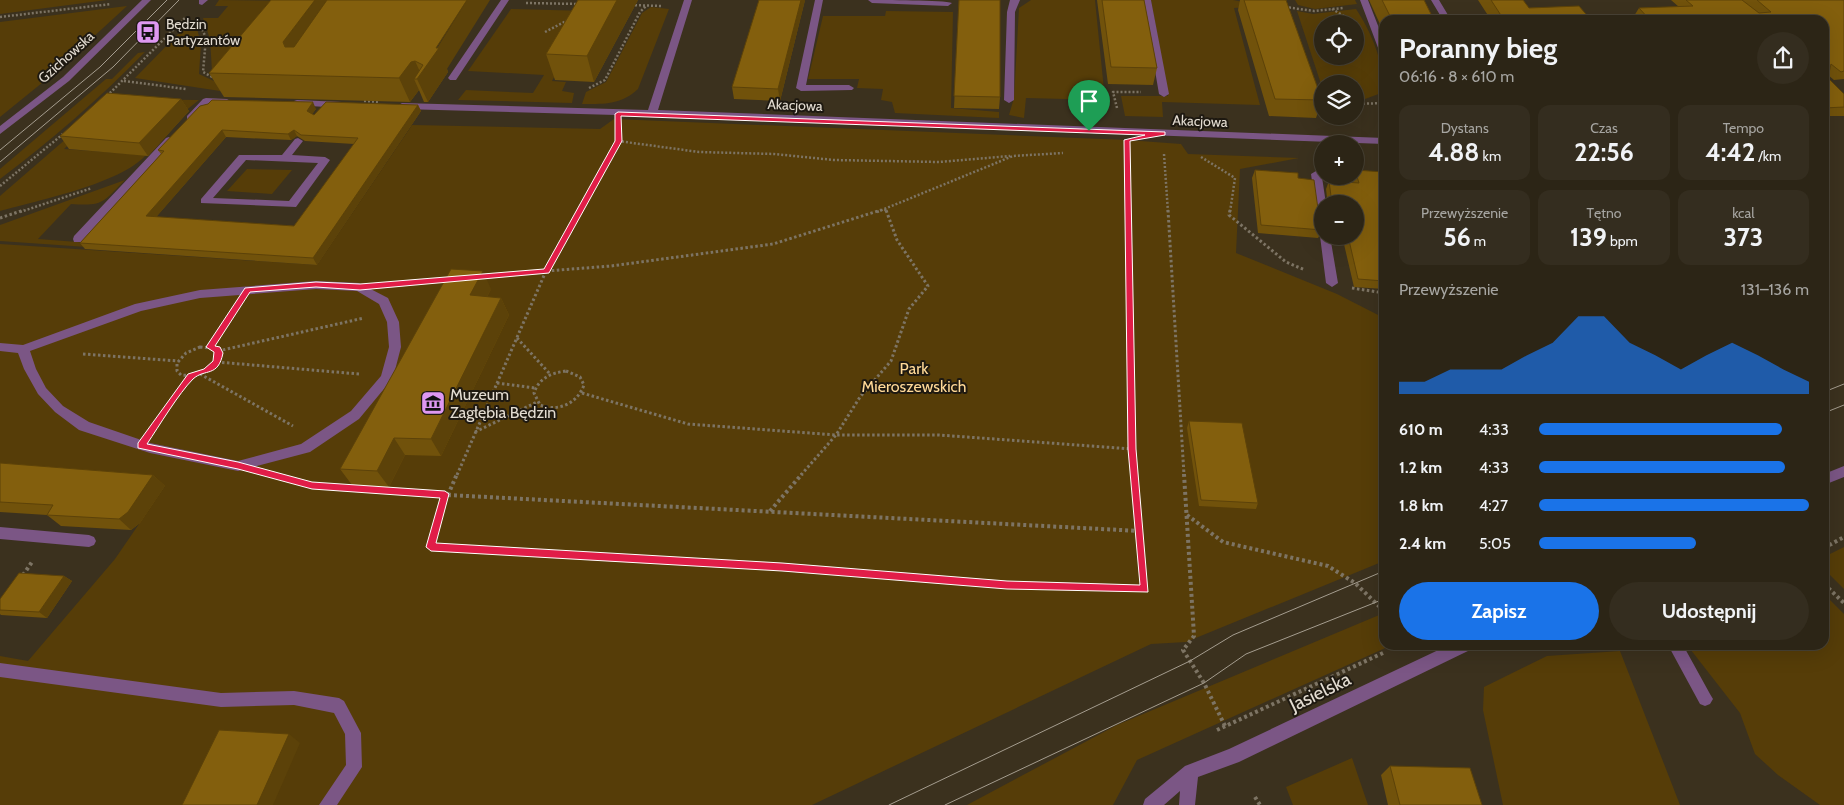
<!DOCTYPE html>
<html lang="pl">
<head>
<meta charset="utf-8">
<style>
  body { margin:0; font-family:Cabin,sans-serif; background:#342d1f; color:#f1f3f6; height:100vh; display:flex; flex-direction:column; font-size:19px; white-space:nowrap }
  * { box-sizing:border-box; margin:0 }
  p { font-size:16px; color:#a6a5a1 }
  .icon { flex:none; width:28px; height:28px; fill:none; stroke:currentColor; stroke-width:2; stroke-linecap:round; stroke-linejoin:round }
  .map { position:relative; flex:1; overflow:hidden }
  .details { position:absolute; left:1379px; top:15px; width:450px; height:635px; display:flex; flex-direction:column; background:#2c2516; border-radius:15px; box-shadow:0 5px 20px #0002,0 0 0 1px #484235 }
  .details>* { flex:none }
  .controls { position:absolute; left:1314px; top:15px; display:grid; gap:10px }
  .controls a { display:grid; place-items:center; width:50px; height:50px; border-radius:50%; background:#2c2516; box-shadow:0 5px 20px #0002,0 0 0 1px #484235; font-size:25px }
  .pin { position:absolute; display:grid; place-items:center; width:42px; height:42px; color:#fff; margin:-51px -21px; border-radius:50% 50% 50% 0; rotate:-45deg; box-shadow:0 0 5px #0007 }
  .pin .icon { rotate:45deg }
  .round { display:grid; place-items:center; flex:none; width:52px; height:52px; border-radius:26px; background:#342d1f }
  .summary { display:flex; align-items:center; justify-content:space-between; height:85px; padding:0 20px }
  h1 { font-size:28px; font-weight:700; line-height:38px }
  .figures { display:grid; grid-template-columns:repeat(3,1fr); gap:8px; height:85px; padding:5px 20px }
  .figures div { display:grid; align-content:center; border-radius:12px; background:#342d1f; text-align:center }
  .figures b { font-size:25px; font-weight:700 }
  .figures small { font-size:14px; font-weight:400 }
  .figures p { font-size:14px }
  .chart { height:140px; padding:10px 20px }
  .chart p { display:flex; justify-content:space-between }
  .chart svg { width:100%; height:90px; margin-top:5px; fill:#1a73e8; opacity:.7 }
  .primary-button { display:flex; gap:10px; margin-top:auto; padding:10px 20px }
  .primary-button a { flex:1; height:58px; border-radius:30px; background:#1a73e8; color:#fff; font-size:20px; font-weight:700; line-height:58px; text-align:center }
  .primary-button a+a { background:#342d1f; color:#f1f3f6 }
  ul { padding:0 20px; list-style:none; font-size:16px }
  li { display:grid; grid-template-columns:80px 60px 1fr; align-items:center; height:38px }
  li i { height:12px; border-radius:6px; background:#1a73e8 }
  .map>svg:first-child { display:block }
  .green { fill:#563d08; fill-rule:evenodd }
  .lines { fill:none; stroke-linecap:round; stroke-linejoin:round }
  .path-far2 { stroke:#7d7464; stroke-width:2.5; stroke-dasharray:2 2; stroke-linecap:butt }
  .path-far1 { stroke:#7d7464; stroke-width:3; stroke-dasharray:2.5 2.5; stroke-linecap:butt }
  .path { stroke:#7d7464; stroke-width:4; stroke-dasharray:3 3; stroke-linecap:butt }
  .minor { fill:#7b5685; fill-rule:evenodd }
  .tram { stroke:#a59d8f; stroke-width:1 }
  .wall { fill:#71520b; fill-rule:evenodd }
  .shaded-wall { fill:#5c4209 }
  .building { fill:#835f0d; stroke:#5c4209; fill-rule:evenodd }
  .route { fill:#e11d48; stroke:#fff; fill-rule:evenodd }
  .labels { text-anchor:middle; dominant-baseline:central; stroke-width:4; stroke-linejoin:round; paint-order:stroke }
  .far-poi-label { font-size:14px; fill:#e3dcd1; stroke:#1e1911; text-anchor:start }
  .far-street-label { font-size:14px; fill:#e3dcd1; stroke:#1e1911 }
  .park-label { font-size:16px; fill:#ffd997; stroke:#1e1911 }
  .poi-label { font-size:16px; fill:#e3dcd1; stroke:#1e1911; text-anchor:start }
  .near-street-label { font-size:19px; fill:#e3dcd1; stroke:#1e1911 }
</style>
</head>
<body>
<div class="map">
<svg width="1844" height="805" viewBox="0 0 1844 805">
  <rect width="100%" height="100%" fill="#3b311e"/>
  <path class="green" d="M0,0H107L0,14Z
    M219,0L299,1L212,71L210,39L203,18H218L228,6H215Z
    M1031,0H1095L1105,100L1026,98L1024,118L1009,115L1014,98L1019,8Z
    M1151,0H1233L1264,6L1234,8L1260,105L1162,102L1163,117L1125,116L1121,96H1168Z
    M1295,0H1355L1357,4L1315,9L1298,5Z
    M127,6L53,74L0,117V22Z
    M651,7L669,9L638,89C621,105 604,104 582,104L586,92L606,82L642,13Z
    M511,9L590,11L552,81L566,82L562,91L574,93L572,103L458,100L466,90L533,93L544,75L468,71Z
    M1356,9C1372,33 1384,63 1384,92L1365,99H1355V84H1322V87L1297,11L1313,14ZM1322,24H1355V56H1322Z
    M886,11L953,12L951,108L999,112V118L895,113L892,102L881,100L883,89L857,88L859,79H808L823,16H885Z
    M195,21L201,44L199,74L231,89L220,91L135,78L180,32Z
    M145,52C99,99 52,140 0,179V169L106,79H112L138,53Z
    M112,99L199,100L184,112L113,103L64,149L146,155C120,184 39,200 0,211V196Z
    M614,119L1127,140L1181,144L1188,154L1299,158L1240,169L1236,253L1337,294L1384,318V561L1186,642L1151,644L812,805H0V656L28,661L115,559L165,486L0,473V244L317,265L412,125L600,129Z
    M247,169L292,170L272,194L227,191Z
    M125,180C102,203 104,206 71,204L38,239L91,243L87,247L0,241V225Z
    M1844,547V589L1824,569V557Z
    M1824,594L1844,614V805H1820L1778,775L1755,754L1740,713L1687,645H1824Z
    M1384,613V645H1392L1137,760L1113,805H967L1117,725Z
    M1620,651L1680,805H1503L1483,710L1484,687L1547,656Z
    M1352,758L1368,805H1293L1286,787Z"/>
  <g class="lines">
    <path class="path-far2" d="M526,3L580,4
      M631,5L662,6
      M1285,7L1314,11L1343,8
      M1332,9L1344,16
      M0,17L111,4
      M199,22L206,38L203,72L214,78
      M545,32L568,20
      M124,81L186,89
      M589,88L605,80L640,12L646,6
      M107,96L186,17
      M364,101L380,102
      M1319,102L1322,110
      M1355,104L1384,103
      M1117,108L1113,92H1141
      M618,141L699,152L774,154L834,160L939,162L1010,156
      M1127,153L1128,212
      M1164,154L1168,212
      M1201,157L1235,178L1230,212
      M0,186L63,134
      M885,209L886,212
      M20,212L92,188
      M579,212L618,141V133
      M877,212L1013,156L1063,153"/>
    <path class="path-far1" d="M1168,210L1184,475
      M1230,210L1229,215L1286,262L1305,270
      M0,218L24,210
      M482,276L611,266L773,244L881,210
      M398,284L449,279
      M1352,288L1384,293
      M517,338L550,374
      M200,347L217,349V362C208,373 195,376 181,375L177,371V363L186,353Z
      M210,347L231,315
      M218,351L364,318
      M83,354L178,361
      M217,362L359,374
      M566,371L580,377L584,385C577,404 558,412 540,405L534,393C539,378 551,373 566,371Z
      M200,374L293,426
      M497,383L535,388
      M582,393L688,424L836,435H939L1132,449L1128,210
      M156,425L191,376
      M475,432L537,402
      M1132,449L1135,475
      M457,475L546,271L580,210
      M801,475L836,435L860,397L891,361L909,309L928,286L897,240L886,210"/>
    <path class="path" d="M1184,474L1194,636L1183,650L1204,683L1225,726
      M287,479L312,485L448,495L457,474
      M445,494L431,547L782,567L1007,585L1145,589L1140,531
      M448,495L1140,531L1134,474
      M770,511L802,474
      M1187,515L1223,542L1328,566L1355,583L1384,611
      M1824,548L1844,537
      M23,575L32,562
      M1824,584L1844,603
      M1217,730L1383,653
      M1255,797L1260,805"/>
    <path class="minor" d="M142,0H151L69,81L0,134V126L63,77Z
      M199,0H208L202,5L199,4Z
      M501,0H509L456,80H450L448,78Z
      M684,0H692L658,110L1384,138V144L652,116L402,109L397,106L402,103L648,110Z
      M815,0H823L806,85H849L854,88L852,90L801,91L796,88Z
      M868,0C883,0 944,0 952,3L948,6L872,3Z
      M1010,0H1020L1015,12L1014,100L1009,103L1004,100L1007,12Z
      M1143,0H1151L1169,94L1164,97L1159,94Z
      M1360,0H1368L1384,41V56L1380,53Z
      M1431,0H1439L1451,20H1443Z
      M206,98L227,99L232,102L227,105L208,104L193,120H187V116L203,99Z
      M297,100L342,102L347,105L342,108L294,105V101Z
      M169,137L174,140L172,142L82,242H74L73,239L74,236L166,138Z
      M298,138L303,141L292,155L325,157L330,160L296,207L201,203V199L239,155H282L295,139ZM246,160L318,163L289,201L213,198Z
      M1316,171H1322V176H1326L1322,177L1326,204H1322V220L1317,216L1311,174Z
      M1322,233V236H1330L1338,283L1332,287L1326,283L1320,236Z
      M316,281L359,283L388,298L399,322L401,347L393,378L359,419L310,452L238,471L150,453L79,430L55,412L38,394L24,369L18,353L0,351V343L23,345L135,304L200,290ZM316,289L357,291L379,304L387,322L389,347L381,376L351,411L301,444L238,461L150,443L89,422L63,406L46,388L36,369L30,351L141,311L200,298Z
      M1844,466V477L1824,485V474Z
      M0,527L89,535L94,537L96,541L94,545L89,547L0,539Z
      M1449,645H1472L1470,650L1239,762L1198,777L1195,805H1179L1180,791L1164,805H1143L1145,799L1185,766L1229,749Z
      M1668,645H1683L1710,694L1713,699L1710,704L1705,706L1700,704Z
      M0,663L221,693L294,691L339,698L344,701L361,733L362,767L337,805H319L346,765L345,734L334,713L294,705L221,707L0,677Z"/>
    <path class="tram" d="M0,150L100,67L167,0
      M0,162L113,67L179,0
      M1824,392L1844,384
      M1824,413L1844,405
      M889,805L1190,661L1233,635L1384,571
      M945,805L1204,683L1246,654L1384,599"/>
  </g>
  <path class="wall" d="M271,0L447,69L448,72L428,102H424L419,90L410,102L224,97L209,73Z
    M578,0H638L594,82L555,80L546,54Z
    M805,0L780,101L734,99L732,87Z
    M959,0L1000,97L999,109L954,108Z
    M1097,0H1144L1157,68L1153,85L1108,84Z
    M1240,0H1286L1322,100L1316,118L1269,116L1238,10Z
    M1369,0H1424L1434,20H1384V33Z
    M1478,0H1523L1529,8L1591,20H1491Z
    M1671,0H1844V79L1834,80L1828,75L1826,77L1844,94V116H1824V20H1637L1634,16L1639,8L1679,7Z
    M181,99L189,111L148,156L69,149L60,136Z
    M208,104L316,109L312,114L314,115L418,105L421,111L317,265L85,249L80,243L161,154L158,150ZM297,136L305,141L354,144L294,226L156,217L226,137L291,140Z
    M1255,170L1298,178L1318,209L1322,212V232V231L1318,238L1258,233L1252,178Z
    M1355,170L1384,172V289L1354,287L1343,240L1332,239V236H1355V204H1325L1327,198L1326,189L1329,181L1353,183L1352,178L1353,176H1355Z
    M491,289L487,297L501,298L509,315L441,456L405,455L389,487L352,485L340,469Z
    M1189,421L1258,503L1256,509L1199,506L1187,428Z
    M0,463L153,475L165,486L140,523L131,530L61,526L47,515L0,512Z
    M64,576L72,581L47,618L1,615L0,614V599Z
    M1390,766L1482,805H1388L1381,775Z"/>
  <path class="shaded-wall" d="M315,0H344L295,66L283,42Z
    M467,0H490L447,69L448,72L428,102L417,79H414L419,90L410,102L399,78L411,62L415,61L421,74Z
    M617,0H638L594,82L587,56Z
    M801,0H805L780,101L778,89Z
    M181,99L189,111L148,156L139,143Z
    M313,102L316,109L310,117L307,111Z
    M418,105L421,111L317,265L313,258Z
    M222,130L226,137L151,223L146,216Z
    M294,130L297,136L291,140L288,134Z
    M483,271L491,289L479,313L470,295Z
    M501,298L509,315L441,456L431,439Z
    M394,438L405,455L389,487L377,471Z
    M153,475L165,486L140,523L131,530L119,519Z
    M64,576L72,581L47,618L39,612Z
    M289,734L300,743L273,805H257Z"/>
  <path class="building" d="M271,0H315L283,42L285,47H294L327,0H467L436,48H439L417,79H414L423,65L415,61L411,62L399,78L209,73Z
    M578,0H617L587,56L546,54Z
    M759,0H801L778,89L732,87Z
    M959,0H1000V97L954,96Z
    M1102,0H1144L1157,68L1111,67Z
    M1244,0H1286L1322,100L1275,99Z
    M1382,0H1424L1434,20H1392Z
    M1491,0H1523L1529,8L1579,6L1591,20H1504Z
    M1686,0H1742L1759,13L1771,12L1757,0H1844V71L1841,72L1831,64L1829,73L1824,74V20H1650L1639,8L1693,6Z
    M1824,74L1844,94V107L1824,108Z
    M107,93L181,99L139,143L60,136Z
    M212,100L313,102L307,111L314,115L326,102L418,105L313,258L80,243L164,151L158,150L200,106L208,104ZM222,130L288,134L294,130L301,135L358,138L294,226L146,216Z
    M1255,170L1298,173V178L1314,180L1318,209L1322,212V230L1261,225Z
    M1355,170L1384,172V281L1358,279L1348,236H1355V204H1326L1327,198L1331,196L1329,181L1359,183Z
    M451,269L483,271L470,295L501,298L431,439L394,438L377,471L340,469Z
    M1189,421L1242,423L1258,503L1201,500Z
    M0,463L153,475L128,512L119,519L47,515L53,505L0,502Z
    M19,573L64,576L39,612L0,610V599Z
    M219,730L289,734L257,805H182Z
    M1390,766L1470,768L1482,805H1400Z"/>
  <path class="route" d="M618,112L1165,132V135L1130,141L1136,449L1148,592L1007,589L782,571L431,551L426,547L440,498L312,489L238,469L138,448V443L188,374L204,369L213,361L214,352L206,347L245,288L316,282L360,284L544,269L615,141V114ZM621,116L1145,135L1124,140L1128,449L1140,585L1007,581L782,563L436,543L449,494L445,491L312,482L238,462L147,444C159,426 179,393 193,379C205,368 218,378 223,353L220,347L215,346L250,292L316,287L360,290L549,273L622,141Z"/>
  <defs>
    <symbol id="bus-square" viewBox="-11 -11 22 22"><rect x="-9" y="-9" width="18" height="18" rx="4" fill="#de98f2" stroke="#1e1911"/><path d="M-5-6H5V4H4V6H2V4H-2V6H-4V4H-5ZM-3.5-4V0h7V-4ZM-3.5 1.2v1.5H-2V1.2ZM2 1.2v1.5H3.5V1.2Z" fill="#111"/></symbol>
    <symbol id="museum-square" viewBox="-11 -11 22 22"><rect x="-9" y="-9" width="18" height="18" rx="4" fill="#de98f2" stroke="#1e1911"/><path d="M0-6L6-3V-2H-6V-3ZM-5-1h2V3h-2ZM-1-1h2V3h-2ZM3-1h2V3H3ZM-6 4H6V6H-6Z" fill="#111"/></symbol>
  </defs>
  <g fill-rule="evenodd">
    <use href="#bus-square" x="134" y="18" width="28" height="28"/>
    <use href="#museum-square" x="419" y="389" width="28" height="28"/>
  </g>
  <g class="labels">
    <g class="far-poi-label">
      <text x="166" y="24">Będzin<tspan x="166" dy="16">Partyzantów</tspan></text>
    </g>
    <g class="far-street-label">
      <text transform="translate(66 57) rotate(-42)">Gzichowska</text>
      <text transform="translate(795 105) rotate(2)">Akacjowa</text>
      <text transform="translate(1200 121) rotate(2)">Akacjowa</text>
    </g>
    <g class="park-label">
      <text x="914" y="368">Park<tspan x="914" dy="18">Mieroszewskich</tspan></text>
    </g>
    <g class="poi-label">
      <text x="450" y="394">Muzeum<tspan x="450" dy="18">Zagłębia Będzin</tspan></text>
    </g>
    <g class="near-street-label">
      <text transform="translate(1320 692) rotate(-26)">Jasielska</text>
    </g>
  </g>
</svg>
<div class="controls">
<a><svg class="icon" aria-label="locate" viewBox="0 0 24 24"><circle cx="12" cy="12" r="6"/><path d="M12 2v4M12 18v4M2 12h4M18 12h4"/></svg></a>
<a><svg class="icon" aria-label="layers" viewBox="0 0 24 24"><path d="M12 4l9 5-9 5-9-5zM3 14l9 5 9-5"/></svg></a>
<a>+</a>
<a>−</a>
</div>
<div class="pin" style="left:1089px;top:131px;background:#1e9e55"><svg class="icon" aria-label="arrive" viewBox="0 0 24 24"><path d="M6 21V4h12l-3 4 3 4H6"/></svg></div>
<section class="details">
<div class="summary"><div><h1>Poranny bieg</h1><p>06:16 · 8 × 610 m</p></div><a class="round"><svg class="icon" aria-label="share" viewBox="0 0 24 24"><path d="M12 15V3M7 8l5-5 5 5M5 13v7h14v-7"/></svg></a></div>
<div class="figures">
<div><p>Dystans</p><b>4.88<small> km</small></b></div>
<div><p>Czas</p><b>22:56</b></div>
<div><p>Tempo</p><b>4:42<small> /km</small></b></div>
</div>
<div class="figures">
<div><p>Przewyższenie</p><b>56<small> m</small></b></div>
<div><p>Tętno</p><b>139<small> bpm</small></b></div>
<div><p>kcal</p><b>373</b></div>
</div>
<div class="chart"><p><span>Przewyższenie</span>131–136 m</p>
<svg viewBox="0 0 160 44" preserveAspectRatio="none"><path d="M0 44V38L10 38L20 32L30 32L40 32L50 25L60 19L70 6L80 6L90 19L100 25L110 32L120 25L130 19L140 25L150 32L160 38V44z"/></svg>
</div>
<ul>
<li><b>610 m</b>4:33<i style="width:90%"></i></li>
<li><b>1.2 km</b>4:33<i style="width:91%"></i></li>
<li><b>1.8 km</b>4:27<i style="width:100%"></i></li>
<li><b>2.4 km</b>5:05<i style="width:58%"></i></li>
</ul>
<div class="primary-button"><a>Zapisz</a><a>Udostępnij</a></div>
</section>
</div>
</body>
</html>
